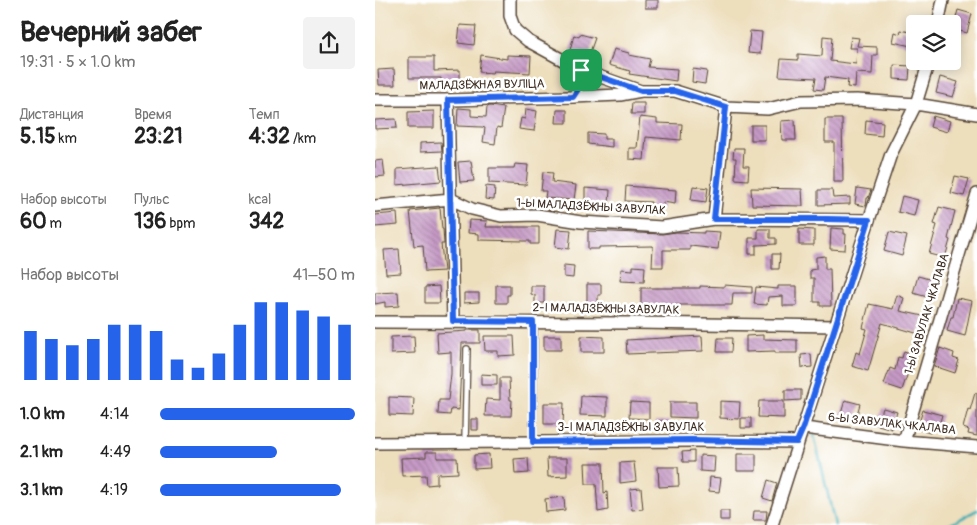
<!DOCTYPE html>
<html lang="ru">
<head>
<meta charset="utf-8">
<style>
  body { margin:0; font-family:Pangolin,sans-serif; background:#f2f2f2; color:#222; height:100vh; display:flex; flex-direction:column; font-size:19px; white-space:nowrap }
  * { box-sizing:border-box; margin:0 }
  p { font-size:16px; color:#767676 }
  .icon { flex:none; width:28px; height:28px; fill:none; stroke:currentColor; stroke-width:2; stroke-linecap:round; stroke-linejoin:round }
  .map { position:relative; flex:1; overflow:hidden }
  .panel { display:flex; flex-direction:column; background:#fff; width:375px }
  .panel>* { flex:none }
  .buttons { position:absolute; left:531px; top:15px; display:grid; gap:10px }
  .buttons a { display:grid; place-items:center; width:55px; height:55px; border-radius:5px; background:#fff; box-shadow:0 2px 12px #0003; font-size:25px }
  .pin { position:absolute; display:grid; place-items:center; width:42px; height:42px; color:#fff; margin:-21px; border-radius:10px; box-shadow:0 2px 8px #0006 }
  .round { display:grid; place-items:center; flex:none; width:52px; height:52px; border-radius:5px; background:#f2f2f2 }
  .headline { display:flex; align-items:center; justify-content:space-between; height:85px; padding:0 20px }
  h1 { font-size:28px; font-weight:700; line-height:38px }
  .metrics { display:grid; grid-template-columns:repeat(3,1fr); gap:8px; height:85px; padding:5px 20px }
  .metrics div { display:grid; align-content:center }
  .metrics b { font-size:21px; font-weight:700 }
  .metrics small { font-size:14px; font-weight:400 }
  .metrics p { font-size:14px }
  .chart { height:140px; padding:10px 20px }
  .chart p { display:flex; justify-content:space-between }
  .chart svg { width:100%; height:90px; margin-top:5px; stroke:#2563eb; stroke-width:6 }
  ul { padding:0 20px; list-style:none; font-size:16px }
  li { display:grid; grid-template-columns:80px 60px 1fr; align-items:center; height:38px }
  li i { height:12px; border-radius:6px; background:#2563eb }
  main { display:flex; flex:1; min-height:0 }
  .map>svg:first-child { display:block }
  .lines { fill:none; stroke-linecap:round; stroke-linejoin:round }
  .stream { stroke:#3badb4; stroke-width:3 }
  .building { fill:url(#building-back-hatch) }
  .service-casing { stroke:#564536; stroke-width:8 }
  .minor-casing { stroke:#564536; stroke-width:14 }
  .service { stroke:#fff; stroke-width:5.5 }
  .minor { stroke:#fff; stroke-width:11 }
  .route-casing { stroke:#fff; stroke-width:10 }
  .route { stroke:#2563eb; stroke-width:6 }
  .labels { text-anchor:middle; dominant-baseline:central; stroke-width:5; stroke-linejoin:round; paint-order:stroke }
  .street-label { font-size:12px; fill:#3b2a1e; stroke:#fff }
</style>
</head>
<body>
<main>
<section class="panel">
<div class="headline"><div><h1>Вечерний забег</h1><p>19:31 · 5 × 1.0 km</p></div><a class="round"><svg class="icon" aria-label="share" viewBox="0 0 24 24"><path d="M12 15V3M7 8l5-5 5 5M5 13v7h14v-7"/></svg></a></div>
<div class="metrics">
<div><p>Дистанция</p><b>5.15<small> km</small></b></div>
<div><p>Время</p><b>23:21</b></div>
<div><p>Темп</p><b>4:32<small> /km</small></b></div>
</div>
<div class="metrics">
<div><p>Набор высоты</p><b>60<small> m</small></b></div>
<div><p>Пульс</p><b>136<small> bpm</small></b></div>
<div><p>kcal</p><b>342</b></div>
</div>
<div class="chart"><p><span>Набор высоты</span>41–50 m</p>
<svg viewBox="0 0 160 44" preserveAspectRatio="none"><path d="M5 44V20M15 44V24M25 44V27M35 44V24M45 44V17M55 44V17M65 44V20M75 44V34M85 44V38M95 44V31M105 44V17M115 44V6M125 44V6M135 44V10M145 44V13M155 44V17"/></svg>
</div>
<ul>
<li><b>1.0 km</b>4:14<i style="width:100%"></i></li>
<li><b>2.1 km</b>4:49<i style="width:60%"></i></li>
<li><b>3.1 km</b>4:19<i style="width:93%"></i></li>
</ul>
</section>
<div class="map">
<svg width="602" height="525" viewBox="0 0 602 525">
  <defs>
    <pattern id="building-back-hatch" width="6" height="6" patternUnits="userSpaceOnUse" patternTransform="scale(1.25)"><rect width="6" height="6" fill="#c69ac6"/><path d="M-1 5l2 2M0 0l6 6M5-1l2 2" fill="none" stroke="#a27ea0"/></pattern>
  </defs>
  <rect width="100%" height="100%" fill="#fff"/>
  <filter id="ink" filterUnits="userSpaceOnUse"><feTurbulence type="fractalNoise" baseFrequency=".02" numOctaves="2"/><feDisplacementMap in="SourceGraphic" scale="10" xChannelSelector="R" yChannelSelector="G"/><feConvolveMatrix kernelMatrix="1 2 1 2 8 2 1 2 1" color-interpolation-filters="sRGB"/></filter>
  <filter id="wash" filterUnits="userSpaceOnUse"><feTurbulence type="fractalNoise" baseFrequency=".0096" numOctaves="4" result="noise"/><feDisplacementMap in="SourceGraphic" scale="20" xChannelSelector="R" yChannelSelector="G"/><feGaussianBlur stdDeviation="1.12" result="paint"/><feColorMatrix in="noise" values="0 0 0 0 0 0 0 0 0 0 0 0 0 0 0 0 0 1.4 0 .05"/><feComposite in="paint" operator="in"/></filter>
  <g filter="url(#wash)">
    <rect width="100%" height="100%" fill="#eddebc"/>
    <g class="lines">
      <path class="stream" d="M439,435L460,525
        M574,525L602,510"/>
    </g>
    <g id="blocks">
      <path class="building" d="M270,0H283V8H270Z
        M583,10L597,14L592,33L578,29Z
        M85,25L101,26L99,45L83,43Z
        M526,30L539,33L536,46L518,42L520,32L525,34Z
        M375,31L387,32L385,54L373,53Z
        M205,34L220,38L214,55L195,50L199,35L204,37Z
        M448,36L457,37L455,61L481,64L482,48H474L476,37L484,38L482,46L502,47V55H498L497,74L481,73L480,88L472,87L473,80L450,77L448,90L439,89L441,78L404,76L406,59L423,60V54L447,56Z
        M239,49L254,53V55L275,59L273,67L302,69L301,81L254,74L255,71L234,65Z
        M106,55L132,59V55L156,56L155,73L118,71V73L104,72Z
        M34,57H59V71L85,70V87L66,88V78H34Z
        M519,65L535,66L534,80L519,79Z
        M19,69L20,85H4L3,70Z
        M318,69L332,71L330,84L317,82Z
        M565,77L583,82L578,97L561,93Z
        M257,103H269V114H256Z
        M115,106L129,108L126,128L122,127L120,144L108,142L110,128L107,127L82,126L83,108L96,109V116L111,117L112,107Z
        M151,109L162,111L159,131L144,129L146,118L150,119Z
        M182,110H192V123H181Z
        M59,111V128H33V112Z
        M558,116L575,121L572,132L555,127Z
        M265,117L282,119V123L307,124L306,140L271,137L269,160L254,159V148H262Z
        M21,119L22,128L0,129V120Z
        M450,119H467L468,182H459V142H450Z
        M420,120L421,140H407L406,121Z
        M491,120L508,122L507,136L490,134Z
        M376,125H390V140H376Z
        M213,133L229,134V139H237V147L213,144Z
        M66,142L67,151L45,152V143Z
        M359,148H369L368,166H374L373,180L360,179L361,158H358Z
        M8,160L10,176L0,177V161Z
        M96,161L99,181L85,182L83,162Z
        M140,164L153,165L151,185L114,183V168H139Z
        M64,166L66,181L22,185V169Z
        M168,172L178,173L177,182L201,185L199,200L170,198L171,191H166Z
        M580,176L594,179L589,196L576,193Z
        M111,186L120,187L119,200L110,199Z
        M251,186L301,190L300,204L288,202V209L275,208L276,202L250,201Z
        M318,186L333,188L331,202L316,200Z
        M210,188L235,190L234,204L216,202V201L210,200Z
        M376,188L427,189L428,206L377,205Z
        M482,188L496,190L493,198H492L491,206L480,204Z
        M443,190H457L458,198L475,197V204L443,205Z
        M527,196L543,200L539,216L523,212Z
        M564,207L580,211L573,239L575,240L570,258L554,254L562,225L559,224Z
        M65,208L67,229H68L69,244H66L69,271L50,272L48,245L39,246L35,211Z
        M22,213L23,225L0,227V215Z
        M94,220L112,221L111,227H164V244H155V241H149L104,240V234L93,233Z
        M456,228L469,229V234H471L470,250L455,249Z
        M182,229L196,230L194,249L180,247Z
        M383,229H395V238H401V244L381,245V254H374V238H383Z
        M424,229L439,230V245H424Z
        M213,231L287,234L301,232L329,233V231L345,232L343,249L315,246V250H288V267H277L278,246L224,247V249H213Z
        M514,232L532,236L527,256L509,251Z
        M24,249L26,273L11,274L9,250Z
        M397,254H405L404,269H397Z
        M450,256V269H455L456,306H445V302H439V278H435V270L441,269V257Z
        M189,265L199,266L198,278L189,277Z
        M258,266L270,267L269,282L245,281L246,269L258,270Z
        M543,276L561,281L556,298L538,293Z
        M212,284H226V295H223V303H212Z
        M121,285H135V295H132V303H121Z
        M349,285L377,287V293H358L357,305H266V288H325V286L349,287Z
        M64,286L65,303H50V287Z
        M156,286H169V303H160V295L156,294Z
        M403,286H422V306H408V296L393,297L392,305L379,304L381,287L403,289Z
        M23,292L24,306L10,307V302L0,304V293Z
        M89,293H104V302L89,303Z
        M522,295L529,298L525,311L548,316L544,334L507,323L493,371L477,366L481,352L485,354L492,329L488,328L494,304L518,309Z
        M582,298L597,301L590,336L572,331L576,317H578Z
        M92,330H105V343H87L84,410L76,409L75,415L63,414L64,400H73L76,374V352L63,353L62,333L92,331Z
        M388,335V339L422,340V353H400V351L371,352V336Z
        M39,336L40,353L16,354V337Z
        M109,336H139L140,355L123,356V351H110Z
        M169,336H186V350H169Z
        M206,336L229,337V352H206Z
        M327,336L328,351L252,354L251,340Z
        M343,338H357L356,352H342Z
        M565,348L579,353L578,358L584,360L580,373L559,366Z
        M529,351L541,355L537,371L534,370L527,390L509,384L515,368L520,370L523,357L527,358Z
        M436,354L437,367L427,368L426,355Z
        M106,374L122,375V385H106Z
        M125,378H134L135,400H137L136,416H110L111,399L125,400Z
        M410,390H426V400L410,401Z
        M600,393H602V436L593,434L594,430L588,428L593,409L595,410Z
        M206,396L232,397V416L205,415Z
        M14,397L39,398L38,416L14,415Z
        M470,400L485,404L480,421L465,417Z
        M345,401L365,402L364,419L345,418Z
        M384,401H409V418L383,417Z
        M255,402L274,403V419L254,418Z
        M295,402H321V418L295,417Z
        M169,403H189L188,424H169Z
        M508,408L522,412L517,429L503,425Z
        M548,410L567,415L563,428L557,426L555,433L542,429Z
        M366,418H376V428H366Z
        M96,419H103V430H96Z
        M281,421H294V429L281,430Z
        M319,451V462H308L307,452Z
        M51,452H62V458H82L83,473L62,474V484L52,485L51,475L27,476L26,458L51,457Z
        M114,454L115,468L99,469V455Z
        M362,454H381V471H362Z
        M325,455L340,456L339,472L325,471Z
        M153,458L154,473L140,474L139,459Z
        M172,458H192V476L173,477Z
        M259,462L261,481L245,483V463Z
        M210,463H228L229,493L232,492L233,510L223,512L221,484H211Z
        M283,467H303L304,486L284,487Z
        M335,477L346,478L344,492L334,491Z
        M393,480L402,483L397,501L388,498Z
        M266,488L268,509L257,510L255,489Z
        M189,497L190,510L171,512L170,499Z
        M345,511H354V520H345Z
        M379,511H392L391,520H378Z"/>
    </g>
  </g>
  <g filter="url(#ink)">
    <use href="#blocks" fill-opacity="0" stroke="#564536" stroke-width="1"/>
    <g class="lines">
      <defs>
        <path id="service" d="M198,97L207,83L206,70
          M158,441L159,322
          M90,442L92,349"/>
        <path id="minor" d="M135,0V16L140,30L153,41L206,70L266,91
          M563,24L568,0
          M0,100H73L198,97L245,95L266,91H300L351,107L393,109L426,101L482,100L541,104L602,114
          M73,100L78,321
          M0,206L76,199L97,209L126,216L162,215L206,222L287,227L339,219L494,220
          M339,219L351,107
          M0,322L261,323L461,326
          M429,428L529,441L602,447
          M529,441L602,194
          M0,443L317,441L422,442
          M397,525L494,220L516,154L541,104L554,61"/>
      </defs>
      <use href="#service" class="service-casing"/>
      <use href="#minor" class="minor-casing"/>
      <use href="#service" class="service"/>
      <use href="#minor" class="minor"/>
    </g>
  </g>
  <g class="lines" filter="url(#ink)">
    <defs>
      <path id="route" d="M206,70L266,91H300L351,107L339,219H452L494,220L428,428L422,442L316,440L158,442V322L78,321L73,100L198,97L207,83Z"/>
    </defs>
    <use href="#route" class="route-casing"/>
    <use href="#route" class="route"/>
  </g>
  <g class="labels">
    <g class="street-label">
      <text transform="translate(107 85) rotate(-1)">МАЛАДЗЁЖНАЯ ВУЛІЦА</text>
      <text transform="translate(216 207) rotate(3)">1-Ы МАЛАДЗЁЖНЫ ЗАВУЛАК</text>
      <text transform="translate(231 309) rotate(1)">2-І МАЛАДЗЁЖНЫ ЗАВУЛАК</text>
      <text transform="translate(552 314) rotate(-73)">1-Ы ЗАВУЛАК ЧКАЛАВА</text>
      <text transform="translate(517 424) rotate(6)">6-Ы ЗАВУЛАК ЧКАЛАВА</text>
      <text x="256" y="427">3-І МАЛАДЗЁЖНЫ ЗАВУЛАК</text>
    </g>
  </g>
</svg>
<div class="buttons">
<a><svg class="icon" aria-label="layers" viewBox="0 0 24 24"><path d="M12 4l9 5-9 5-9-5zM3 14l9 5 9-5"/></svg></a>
</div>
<div class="pin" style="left:206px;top:70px;background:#1e9e55"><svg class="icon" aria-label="arrive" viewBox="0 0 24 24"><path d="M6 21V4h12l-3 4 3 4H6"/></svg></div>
</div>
</main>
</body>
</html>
